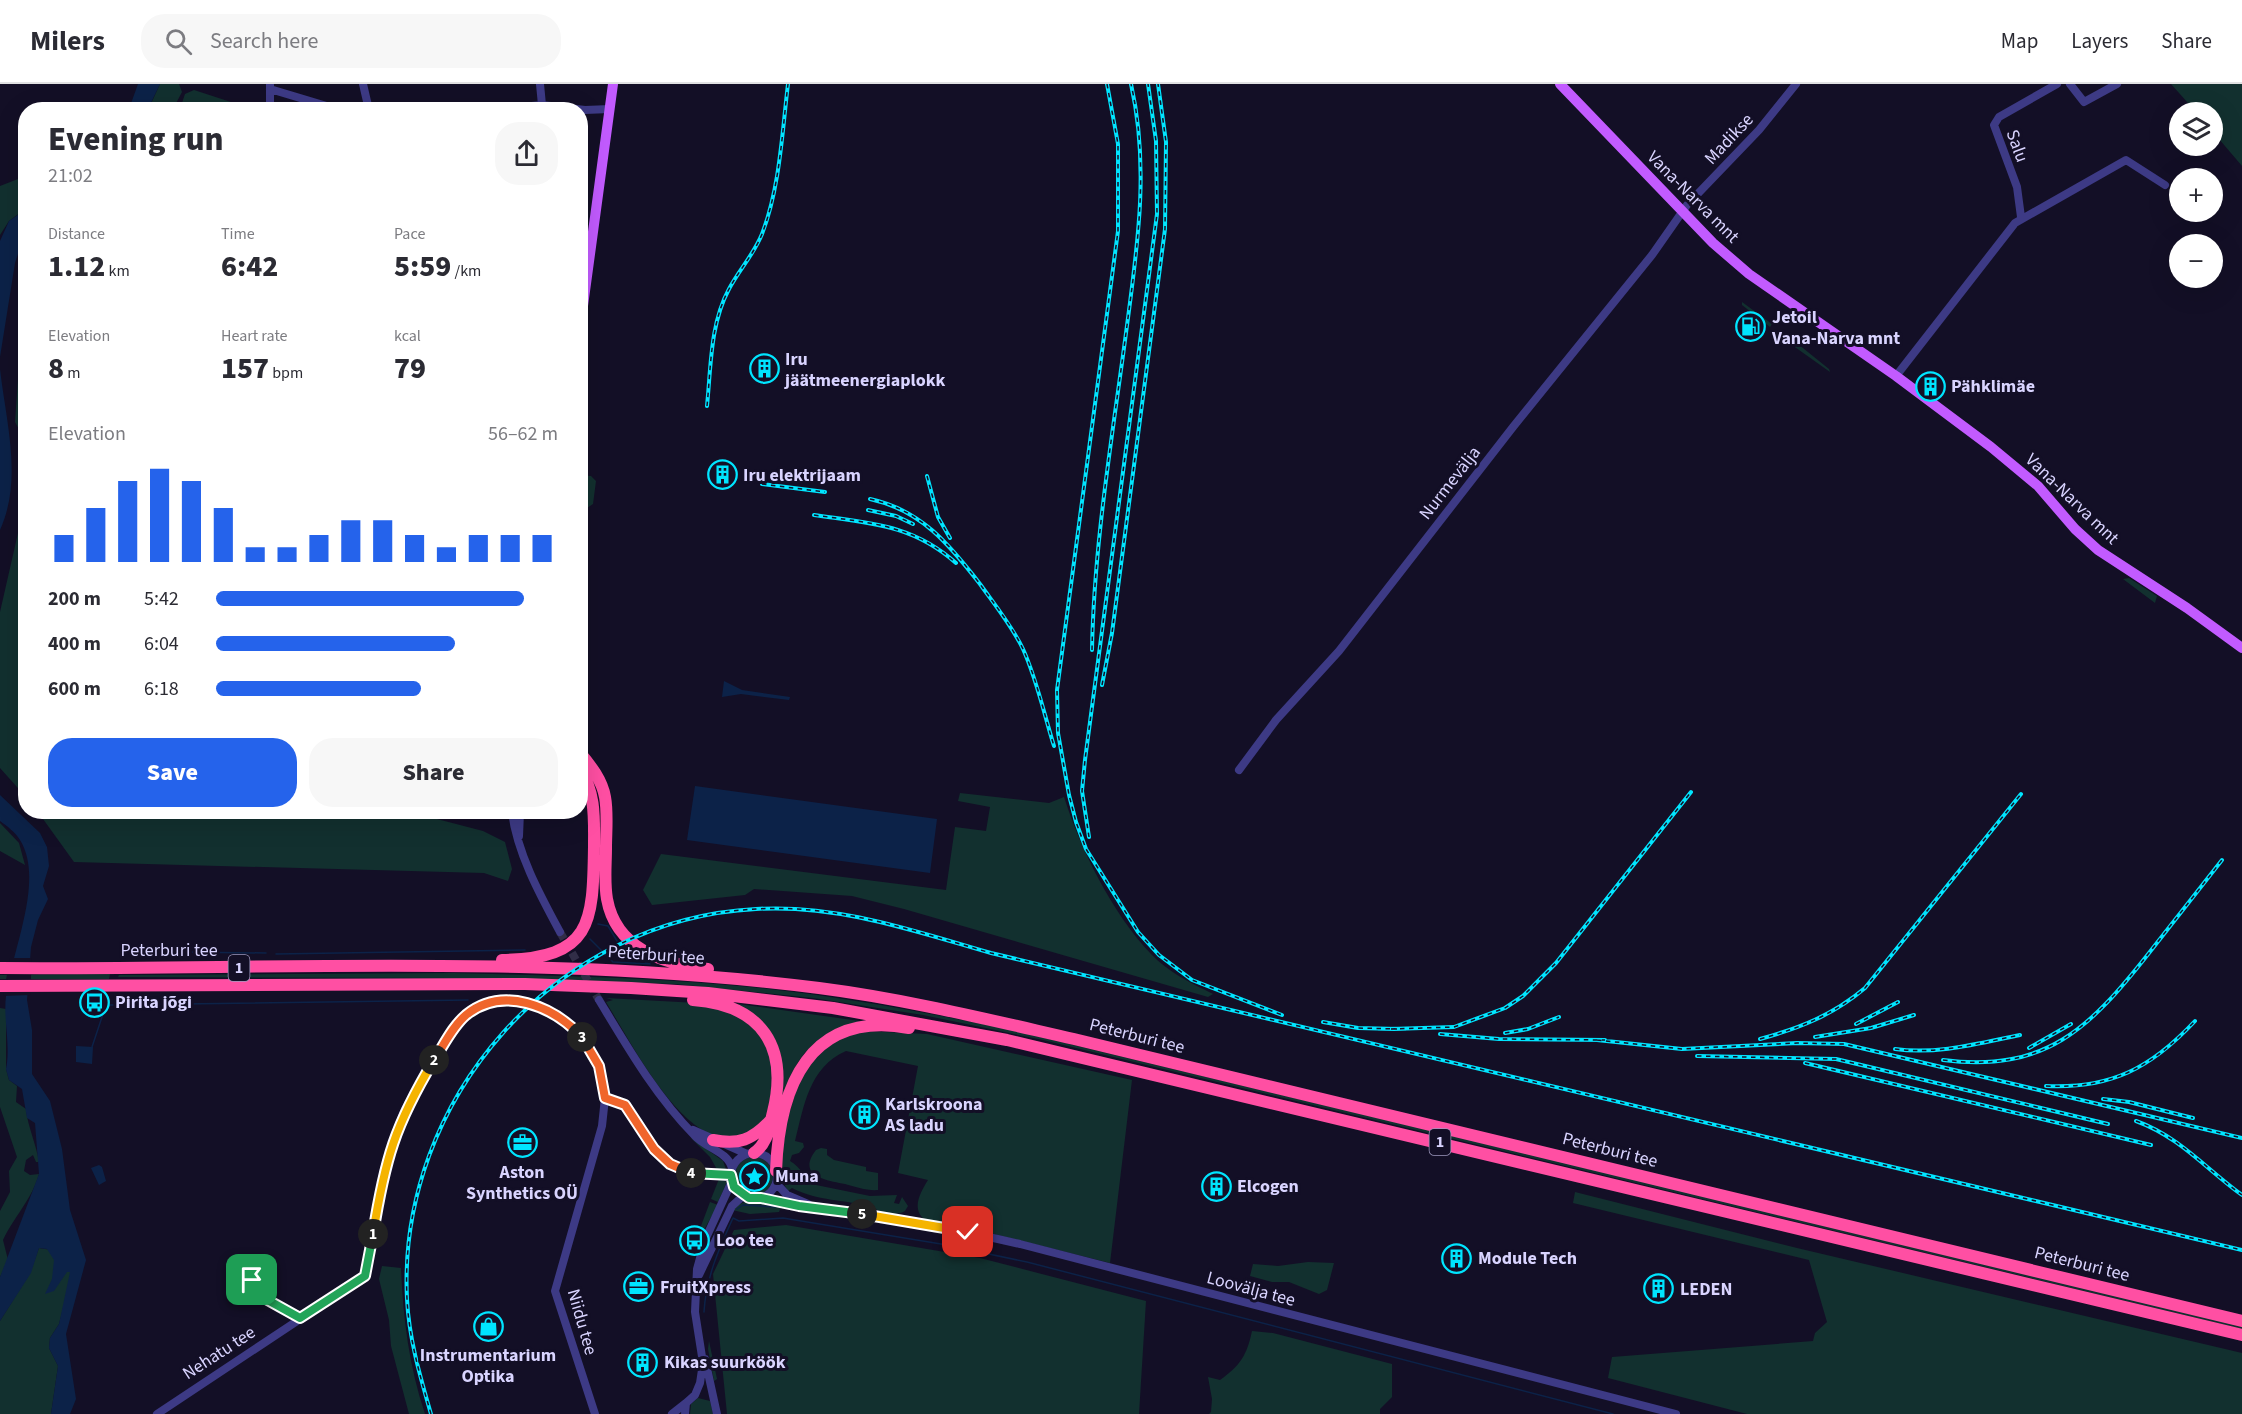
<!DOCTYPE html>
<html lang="en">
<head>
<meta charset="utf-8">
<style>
  body { margin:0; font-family:"Source Sans 3",sans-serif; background:#f7f7f7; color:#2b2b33; height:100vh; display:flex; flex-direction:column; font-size:22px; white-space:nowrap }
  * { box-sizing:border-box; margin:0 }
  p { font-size:20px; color:#7c7c81 }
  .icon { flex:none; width:33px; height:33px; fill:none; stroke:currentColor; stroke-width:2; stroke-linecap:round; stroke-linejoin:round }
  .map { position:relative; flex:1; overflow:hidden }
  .drawer { position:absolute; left:18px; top:18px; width:570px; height:717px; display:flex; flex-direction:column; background:#fff; border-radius:24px; box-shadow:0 6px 24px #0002 }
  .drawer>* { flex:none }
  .buttons { position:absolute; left:2169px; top:18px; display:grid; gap:12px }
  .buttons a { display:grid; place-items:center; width:54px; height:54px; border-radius:50%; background:#fff; box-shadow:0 6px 24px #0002; font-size:30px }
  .pin { position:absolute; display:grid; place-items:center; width:51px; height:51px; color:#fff; margin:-26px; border-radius:12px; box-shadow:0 3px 9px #0006 }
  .km { position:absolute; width:30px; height:30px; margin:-15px; border-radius:50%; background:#222; color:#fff; font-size:16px; line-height:30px; text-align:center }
  .round { display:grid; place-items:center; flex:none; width:63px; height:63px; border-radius:24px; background:#f7f7f7 }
  .overview { display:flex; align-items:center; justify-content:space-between; height:102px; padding:0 30px }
  h1 { font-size:33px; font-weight:800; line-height:45px }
  .metrics { display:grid; grid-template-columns:repeat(3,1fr); gap:9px; height:102px; padding:6px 30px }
  .metrics div { display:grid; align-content:center }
  .metrics b { font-size:30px; font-weight:800 }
  .metrics small { font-size:16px; font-weight:400 }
  .metrics p { font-size:16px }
  .chart { height:168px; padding:12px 30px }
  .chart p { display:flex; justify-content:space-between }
  .chart svg { width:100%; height:108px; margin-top:6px; stroke:#2563eb; stroke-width:6 }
  .action { display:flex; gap:12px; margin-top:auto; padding:12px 30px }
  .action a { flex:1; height:69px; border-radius:24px; background:#2563eb; color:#fff; font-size:24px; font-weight:800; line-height:69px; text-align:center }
  .action a+a { background:#f7f7f7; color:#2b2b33 }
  ul { padding:0 30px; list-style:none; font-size:20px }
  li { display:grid; grid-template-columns:96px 72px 1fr; align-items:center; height:45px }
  li i { height:15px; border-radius:8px; background:#2563eb }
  header { display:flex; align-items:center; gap:36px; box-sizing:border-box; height:84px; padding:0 30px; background:#fff; border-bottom:2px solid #e1e1e2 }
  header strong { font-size:28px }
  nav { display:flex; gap:33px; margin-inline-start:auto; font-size:21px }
  .search { width:420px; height:54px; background:#f7f7f7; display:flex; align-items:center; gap:15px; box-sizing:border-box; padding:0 21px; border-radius:24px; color:#7c7c81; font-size:22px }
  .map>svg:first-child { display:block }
  .green { fill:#12302f }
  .water { fill:#0c2248 }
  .pier { fill:#130f26 }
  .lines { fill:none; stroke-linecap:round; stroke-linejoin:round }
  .stream { stroke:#0c2248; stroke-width:1.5 }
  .minor-tunnel { stroke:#312d47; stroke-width:8; stroke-dasharray:8 4; stroke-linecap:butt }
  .minor { stroke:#3d3a85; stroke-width:8 }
  .major { stroke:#c25bff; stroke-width:10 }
  .highway { stroke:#ff4fa3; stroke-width:12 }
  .rail-casing { stroke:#00e5ff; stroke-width:4 }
  .rail { stroke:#130f26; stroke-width:1.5; stroke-dasharray:4.5; stroke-linecap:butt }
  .split-1-casing { stroke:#fff; stroke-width:12 }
  .split-2-casing { stroke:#fff; stroke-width:12 }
  .split-3-casing { stroke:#fff; stroke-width:12 }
  .split-4-casing { stroke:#fff; stroke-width:12 }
  .split-5-casing { stroke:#fff; stroke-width:12 }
  .split-6-casing { stroke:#fff; stroke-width:12 }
  .split-1 { stroke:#22a559; stroke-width:8 }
  .split-2 { stroke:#f5b400; stroke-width:8 }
  .split-3 { stroke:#f0652b; stroke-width:8 }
  .split-4 { stroke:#f0652b; stroke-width:8 }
  .split-5 { stroke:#22a559; stroke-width:8 }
  .split-6 { stroke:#f5b400; stroke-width:8 }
  .labels { text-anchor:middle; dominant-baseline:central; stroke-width:6; stroke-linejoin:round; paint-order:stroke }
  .shield { fill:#130f26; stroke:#9e99be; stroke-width:1.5 }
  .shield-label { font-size:16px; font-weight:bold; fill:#d9d4ff }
  .street-label { font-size:18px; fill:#d9d4ff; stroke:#130f26 }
  .poi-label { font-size:18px; font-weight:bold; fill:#d9d4ff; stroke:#130f26; text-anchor:start }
</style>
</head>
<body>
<header>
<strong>Milers</strong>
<div class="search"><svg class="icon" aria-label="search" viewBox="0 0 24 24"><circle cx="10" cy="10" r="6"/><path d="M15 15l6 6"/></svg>Search here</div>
<nav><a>Map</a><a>Layers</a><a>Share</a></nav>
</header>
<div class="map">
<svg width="2242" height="1330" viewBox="0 0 2242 1330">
  <rect width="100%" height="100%" fill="#130f26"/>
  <path class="green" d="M160,0H179L182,8L173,25L148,26Z
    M2171,0H2242V82L2213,48L2212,28H2196Z
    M194,6L237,20L234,25H180L185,10Z
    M18,95L25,97V125L9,137L0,151V102Z
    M25,211V356L15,338L20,266V215Z
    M1742,218L1772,240L1770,243L1742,221Z
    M1788,252L1829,285L1830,288L1785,256Z
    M25,374L26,712H25L0,684V528L23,427Z
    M581,391L591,392L596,397L593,420L587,424L581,423Z
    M2129,494L2157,512L2155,519L2123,495Z
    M960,709L1049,719L1064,713C1081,766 1112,829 1151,870C1168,888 1191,899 1213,910L1208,913L904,825L852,812L754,805L745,811L652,821L643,806L661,770L946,806L955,743L986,747L990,723L958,717Z
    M38,728H410L483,747L505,758L512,785L508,797L484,789L74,778Z
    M0,739L19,759L25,781L0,767Z
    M454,889C553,892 652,893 750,903C834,911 916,927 998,943L2242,1241V1245L1043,956L923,931L813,914L675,900L458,894L118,893L119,891Z
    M110,890L109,895H0V891Z
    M606,914L697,919L734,929L761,950L775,986L766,1035L745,1054C734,1053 718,1054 708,1049C667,1029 630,957 606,918L613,916Z
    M731,919L874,939C857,944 837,948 821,956C788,973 784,1019 776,1050L783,1000L779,966Z
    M0,924L6,925V985L9,996L17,1002L16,1018L26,1025C28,1044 36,1059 39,1078H36L33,1071L26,1076L24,1087L30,1091L39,1090C32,1115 14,1133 3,1156L8,1176L0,1193V1127L10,1108L9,1087L17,1073L0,1023Z
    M864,947L927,950L1132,996L1110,1179L978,1146L925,1136C911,1125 920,1109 928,1096L898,1089L918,982L846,967C809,983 804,1022 795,1057L803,1059L804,1063L799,1069L792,1071L790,1077C801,1083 805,1095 816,1101L870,1112L897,1111L894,1119L899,1120L902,1113L908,1122L905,1127C891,1135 878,1125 867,1122C843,1115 820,1118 792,1104L788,1107L781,1095L782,1055L801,989L835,956Z
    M690,1053L723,1077L727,1088L719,1089L710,1073Z
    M821,1064L827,1065V1071L834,1076L866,1083V1087L878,1089V1106C868,1107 855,1103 845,1100C826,1096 796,1092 816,1066Z
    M735 1092a19 19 0 1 1 38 0a19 19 0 1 1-38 0Z
    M719,1095L727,1098L718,1118L711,1115Z
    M1575,1108L1797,1164L2242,1269V1330H1747L1608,1294L1612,1273L1813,1257L1815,1249L1827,1238L1809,1176L1573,1119Z
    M748,1117L782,1120L779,1128L750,1130L732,1126L737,1121Z
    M710,1118L718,1121L701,1151L698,1150Z
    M786,1141L980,1174L1146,1217L1139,1330H727L713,1190L734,1146Z
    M39,1164L77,1170L59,1240L50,1254L49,1264L58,1282L51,1330H0V1237L30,1189Z
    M1308,1178L1334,1179L1327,1206L1319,1210L1289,1198H1272L1250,1192L1253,1180L1278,1182Z
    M382,1182L401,1184C403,1234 409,1282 425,1330H409L391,1262L389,1236L379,1195Z
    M1252,1247L1273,1249L1392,1280V1313L1380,1325V1330H1209L1211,1328L1212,1315L1208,1293L1220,1296C1240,1282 1247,1271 1252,1247Z
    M709,1257L717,1295L714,1297L708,1265Z
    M698,1314L710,1317L713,1330H690L691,1320Z"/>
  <path class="water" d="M138,0H160L148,25H129Z
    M25,126V148L15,179L0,273V157L9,137Z
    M0,285C6,338 23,395 0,446Z
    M724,597L742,606L790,613L789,616L741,610L722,613Z
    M695,702L937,735L930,789L687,756Z
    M0,711L40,749L47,763L49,782L43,802L48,815L38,836L31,863L27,916L32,946V990L50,1017L62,1065L70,1126L86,1176L66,1250L76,1315L70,1330H51L58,1282L49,1264L50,1254L59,1240L70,1188H67L54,1207L45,1210L52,1195L54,1176L47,1165L39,1164L31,1189L0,1237V1193L39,1090L35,1039L27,1034L22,1005L9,996L6,985C11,961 3,936 6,912C12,866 45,796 20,756C15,748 7,742 0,737Z
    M76,962L93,963L92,980L76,978Z
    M99,1081L102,1083L106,1097L99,1101L91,1084Z"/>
  <path class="pier" d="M10,874H32L30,911L3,912Z"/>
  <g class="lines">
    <path class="stream" d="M598,840L608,842L617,857
      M590,855L613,878L650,880L633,871
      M183,868L266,869
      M276,870L525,866
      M92,963L103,930L109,921L468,916
      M737,1125L743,1121L776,1123
      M704,1228C706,1193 719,1165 733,1134L739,1137L783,1134L941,1160L1027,1178L1613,1330"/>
    <path class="minor-tunnel" d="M560,848L599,916"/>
    <path class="minor" d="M363,0L369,26
      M540,0L542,21
      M2070,0L2084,18L2117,0
      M270,5L340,26
      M270,26V1
      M489,26L542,21L585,26L610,25
      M2021,133L2017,103L1994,41L1999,33L2057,0
      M1896,292L2015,139L2126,76L2165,101
      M1239,686L1276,636L1339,567L1513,343L1652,171L1687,121L1759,46L1796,0
      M512,728C517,769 540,811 560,848
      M519,752L520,728
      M599,916C628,964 655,1011 695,1052C706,1064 728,1068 732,1084
      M693,1046L747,1070
      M731 1092a23 23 0 1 1 46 0a23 23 0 1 1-46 0Z
      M776,1099L787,1111L808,1120
      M761,1114C847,1129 934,1140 1020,1160L1676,1330
      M699,1191L732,1122L743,1112
      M252,1196L255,1209L300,1234
      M705,1275L717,1330
      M157,1330L365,1192L384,1085L394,1053L405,1025L456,941C517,880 599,942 605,1014C633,1022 634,1036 649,1059C667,1087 699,1094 731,1091
      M595,1330L555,1207L602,1042L605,1014
      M672,1330L686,1319
      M685,1330L686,1319L695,1311L700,1299L703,1279L695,1228L697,1185L705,1156L732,1097"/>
    <path class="major" d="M1560,0L1713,159L1749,190L1896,292L1991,363L2038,402L2075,445L2098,466L2187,524L2242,564
      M580,244L613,0"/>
    <path class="highway" d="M580,669C591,682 602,696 605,713C608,729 606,748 606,764C606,780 604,798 607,815C616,865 663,880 708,885
      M502,876C592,874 593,840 594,762C594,737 596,708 580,686
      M0,884C272,886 548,869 819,904C905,915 990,936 1074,955L2242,1237
      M0,902L525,900L631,904L708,909L833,924L1007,956L2242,1251
      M693,916C762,921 789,963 773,1028C769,1044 768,1059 754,1069
      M713,1056C739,1061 752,1056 770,1037
      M776,1087C779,1003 809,926 909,944"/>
    <defs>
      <path id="rail" d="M1107,0L1118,60V147L1057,606L1058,649L1069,711L1076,738L1086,765L1138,848L1159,871L1192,896L1282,931
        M707,322C711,283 710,240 729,205C739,186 754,170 762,150C780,103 782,49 788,0
        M927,392L938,433L950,454
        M762,400L825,408
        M870,415C921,426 949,460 980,500C995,521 1012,542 1023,565C1037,596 1044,630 1054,662
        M868,426L896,432L913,440
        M814,431C869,439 912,440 956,479
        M1092,566C1094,460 1112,355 1126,249C1137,165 1150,84 1131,0
        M1102,601L1112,549L1165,145L1166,58L1158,0
        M1089,753L1082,707L1085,676L1157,130L1156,57L1148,0
        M1323,938L1358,944L1397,945
        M1856,940L1898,918
        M1391,945L1454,943L1505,924L1523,912L1556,879L1691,708
        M1505,949L1528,945L1559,933
        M1440,950L1499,955L1605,956
        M1815,953L1871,944L1914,931
        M1760,955C1800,944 1833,931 1865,904L2021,710
        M1597,956L1682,965L1797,959L1844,960L2242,1054
        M2029,964L2071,940
        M1895,965C1937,971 1980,959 2020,951
        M1697,972L1836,975L2108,1040
        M1943,976C2046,989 2090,944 2149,869C2173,838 2198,807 2222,776
        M1805,979L2151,1061
        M2046,1002C2111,1005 2151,984 2195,937
        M2103,1015L2129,1018L2193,1034
        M2136,1037C2180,1053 2206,1085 2242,1111
        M431,1330C420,1292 409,1255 407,1215C397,1016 556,835 756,825C838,820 914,847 991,869L2242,1166"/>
    </defs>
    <use href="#rail" class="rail-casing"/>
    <use href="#rail" class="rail"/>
  </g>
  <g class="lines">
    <defs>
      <path id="split-1" d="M252,1196L255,1209L300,1234L365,1192L373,1150"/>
      <path id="split-2" d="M373,1150C385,1075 395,1041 434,976"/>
      <path id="split-3" d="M434,976C444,961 452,943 466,931C503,901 553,922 582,953"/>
      <path id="split-4" d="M582,953L599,982L605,1014L625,1021L654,1065L670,1080L691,1089"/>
      <path id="split-5" d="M691,1089L731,1091L734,1103L749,1114H761L799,1122L862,1130"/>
      <path id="split-6" d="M862,1130L968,1148"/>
    </defs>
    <use href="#split-1" class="split-1-casing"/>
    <use href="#split-2" class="split-2-casing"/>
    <use href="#split-3" class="split-3-casing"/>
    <use href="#split-4" class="split-4-casing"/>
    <use href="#split-5" class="split-5-casing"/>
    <use href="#split-6" class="split-6-casing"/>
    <use href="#split-1" class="split-1"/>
    <use href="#split-2" class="split-2"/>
    <use href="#split-3" class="split-3"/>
    <use href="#split-4" class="split-4"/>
    <use href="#split-5" class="split-5"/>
    <use href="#split-6" class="split-6"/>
  </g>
  <defs>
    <symbol id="fuel-ring" viewBox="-11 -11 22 22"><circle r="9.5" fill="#130f26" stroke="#00e5ff" stroke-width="1.5"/><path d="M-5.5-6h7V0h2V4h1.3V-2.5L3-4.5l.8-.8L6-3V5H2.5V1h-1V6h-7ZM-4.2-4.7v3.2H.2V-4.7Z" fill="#00e5ff"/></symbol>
    <symbol id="building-ring" viewBox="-11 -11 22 22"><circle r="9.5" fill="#130f26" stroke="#00e5ff" stroke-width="1.5"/><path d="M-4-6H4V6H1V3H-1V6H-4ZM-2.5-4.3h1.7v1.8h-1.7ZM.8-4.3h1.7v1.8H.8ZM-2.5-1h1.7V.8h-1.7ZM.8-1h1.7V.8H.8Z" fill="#00e5ff"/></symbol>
    <symbol id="bus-ring" viewBox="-11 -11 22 22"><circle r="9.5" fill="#130f26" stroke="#00e5ff" stroke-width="1.5"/><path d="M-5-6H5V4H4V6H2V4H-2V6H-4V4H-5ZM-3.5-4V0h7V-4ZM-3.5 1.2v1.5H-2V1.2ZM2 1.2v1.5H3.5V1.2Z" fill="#00e5ff"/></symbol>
    <symbol id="office-ring" viewBox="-11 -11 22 22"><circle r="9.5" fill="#130f26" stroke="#00e5ff" stroke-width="1.5"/><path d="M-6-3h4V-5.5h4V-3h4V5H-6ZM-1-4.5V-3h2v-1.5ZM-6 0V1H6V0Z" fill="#00e5ff"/></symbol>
    <symbol id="sight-ring" viewBox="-11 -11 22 22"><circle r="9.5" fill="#130f26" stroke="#00e5ff" stroke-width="1.5"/><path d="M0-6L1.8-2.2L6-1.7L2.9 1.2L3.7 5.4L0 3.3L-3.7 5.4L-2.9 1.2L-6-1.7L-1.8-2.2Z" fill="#00e5ff"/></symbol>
    <symbol id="shop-ring" viewBox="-11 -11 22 22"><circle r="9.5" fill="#130f26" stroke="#00e5ff" stroke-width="1.5"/><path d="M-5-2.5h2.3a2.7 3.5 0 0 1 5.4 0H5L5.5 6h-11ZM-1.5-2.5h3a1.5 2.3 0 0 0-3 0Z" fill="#00e5ff"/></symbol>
  </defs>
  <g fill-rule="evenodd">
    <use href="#fuel-ring" x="1734" y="226" width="33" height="33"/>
    <use href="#building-ring" x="748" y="268" width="33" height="33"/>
    <use href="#building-ring" x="1914" y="286" width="33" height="33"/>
    <use href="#building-ring" x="706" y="374" width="33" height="33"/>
    <use href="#bus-ring" x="78" y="902" width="33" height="33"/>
    <use href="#building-ring" x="848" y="1014" width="33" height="33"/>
    <use href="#office-ring" x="506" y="1042" width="33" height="33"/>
    <use href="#sight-ring" x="738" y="1076" width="33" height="33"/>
    <use href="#building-ring" x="1200" y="1086" width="33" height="33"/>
    <use href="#bus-ring" x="678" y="1140" width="33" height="33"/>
    <use href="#building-ring" x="1440" y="1158" width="33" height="33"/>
    <use href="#office-ring" x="622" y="1186" width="33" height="33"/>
    <use href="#building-ring" x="1642" y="1188" width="33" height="33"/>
    <use href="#shop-ring" x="472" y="1226" width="33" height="33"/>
    <use href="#building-ring" x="626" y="1262" width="33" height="33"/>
  </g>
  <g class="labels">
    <g class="shield">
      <rect x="228.5" y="871" width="21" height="26" rx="4.5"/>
      <rect x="1429.5" y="1045" width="21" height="26" rx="4.5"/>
    </g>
    <g class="shield-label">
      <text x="239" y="884">1</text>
      <text x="1440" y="1058">1</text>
    </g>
    <g class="street-label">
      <text transform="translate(1729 55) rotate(-47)">Madikse</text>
      <text transform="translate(2017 62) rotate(70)">Salu</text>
      <text transform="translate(1693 113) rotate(45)">Vana-Narva mnt</text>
      <text transform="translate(1450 399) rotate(-52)">Nurmevälja</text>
      <text transform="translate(2072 415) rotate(44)">Vana-Narva mnt</text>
      <text x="169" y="866">Peterburi tee</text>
      <text transform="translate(656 871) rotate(4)">Peterburi tee</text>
      <text transform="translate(1137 952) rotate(14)">Peterburi tee</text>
      <text transform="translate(1610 1066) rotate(14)">Peterburi tee</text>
      <text transform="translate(2082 1180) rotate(14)">Peterburi tee</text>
      <text transform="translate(1251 1205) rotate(15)">Loovälja tee</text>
      <text transform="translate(582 1238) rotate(74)">Niidu tee</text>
      <text transform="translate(219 1269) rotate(-33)">Nehatu tee</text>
    </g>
    <g class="poi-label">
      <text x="1772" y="233">Jetoil<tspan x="1772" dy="21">Vana-Narva mnt</tspan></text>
      <text x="785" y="275">Iru<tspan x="785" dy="21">jäätmeenergiaplokk</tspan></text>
      <text x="1951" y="302">Pähklimäe</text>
      <text x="743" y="391">Iru elektrijaam</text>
      <text x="115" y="918">Pirita jõgi</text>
      <text x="885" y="1020">Karlskroona<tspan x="885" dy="21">AS ladu</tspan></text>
      <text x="522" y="1088" text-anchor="middle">Aston<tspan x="522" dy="21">Synthetics OÜ</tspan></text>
      <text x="775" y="1092">Muna</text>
      <text x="1237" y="1102">Elcogen</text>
      <text x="716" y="1156">Loo tee</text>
      <text x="1478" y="1174">Module Tech</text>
      <text x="660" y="1203">FruitXpress</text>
      <text x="1680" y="1205">LEDEN</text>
      <text x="488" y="1271" text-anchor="middle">Instrumentarium<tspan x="488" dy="21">Optika</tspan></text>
      <text x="664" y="1278">Kikas suurköök</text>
    </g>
  </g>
</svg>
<div class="buttons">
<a><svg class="icon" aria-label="layers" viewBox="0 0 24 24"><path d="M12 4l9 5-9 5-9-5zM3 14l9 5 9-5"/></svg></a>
<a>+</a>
<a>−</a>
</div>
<div class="pin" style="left:252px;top:1196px;background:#1e9e55"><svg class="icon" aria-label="arrive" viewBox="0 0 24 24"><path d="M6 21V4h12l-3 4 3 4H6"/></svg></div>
<div class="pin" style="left:968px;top:1148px;background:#d93025"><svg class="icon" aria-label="check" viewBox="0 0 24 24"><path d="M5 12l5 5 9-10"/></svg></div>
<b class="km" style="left:373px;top:1150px">1</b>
<b class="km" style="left:434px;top:976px">2</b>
<b class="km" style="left:582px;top:953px">3</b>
<b class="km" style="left:691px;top:1089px">4</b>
<b class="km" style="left:862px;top:1130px">5</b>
<section class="drawer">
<div class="overview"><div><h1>Evening run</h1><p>21:02</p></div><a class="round"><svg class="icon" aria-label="share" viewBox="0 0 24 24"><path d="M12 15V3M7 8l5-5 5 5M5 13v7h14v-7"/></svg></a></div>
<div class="metrics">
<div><p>Distance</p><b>1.12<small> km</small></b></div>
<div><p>Time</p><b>6:42</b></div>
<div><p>Pace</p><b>5:59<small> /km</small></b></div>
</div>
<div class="metrics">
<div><p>Elevation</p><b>8<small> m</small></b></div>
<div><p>Heart rate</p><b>157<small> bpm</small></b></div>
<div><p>kcal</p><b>79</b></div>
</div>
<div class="chart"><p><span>Elevation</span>56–62 m</p>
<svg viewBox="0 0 160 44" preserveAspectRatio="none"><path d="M5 44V33M15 44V22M25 44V11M35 44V6M45 44V11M55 44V22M65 44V38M75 44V38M85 44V33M95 44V27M105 44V27M115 44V33M125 44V38M135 44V33M145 44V33M155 44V33"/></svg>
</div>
<ul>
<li><b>200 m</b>5:42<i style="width:90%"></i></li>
<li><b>400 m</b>6:04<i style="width:70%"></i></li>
<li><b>600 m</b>6:18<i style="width:60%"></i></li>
</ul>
<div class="action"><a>Save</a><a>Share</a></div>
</section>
</div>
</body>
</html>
